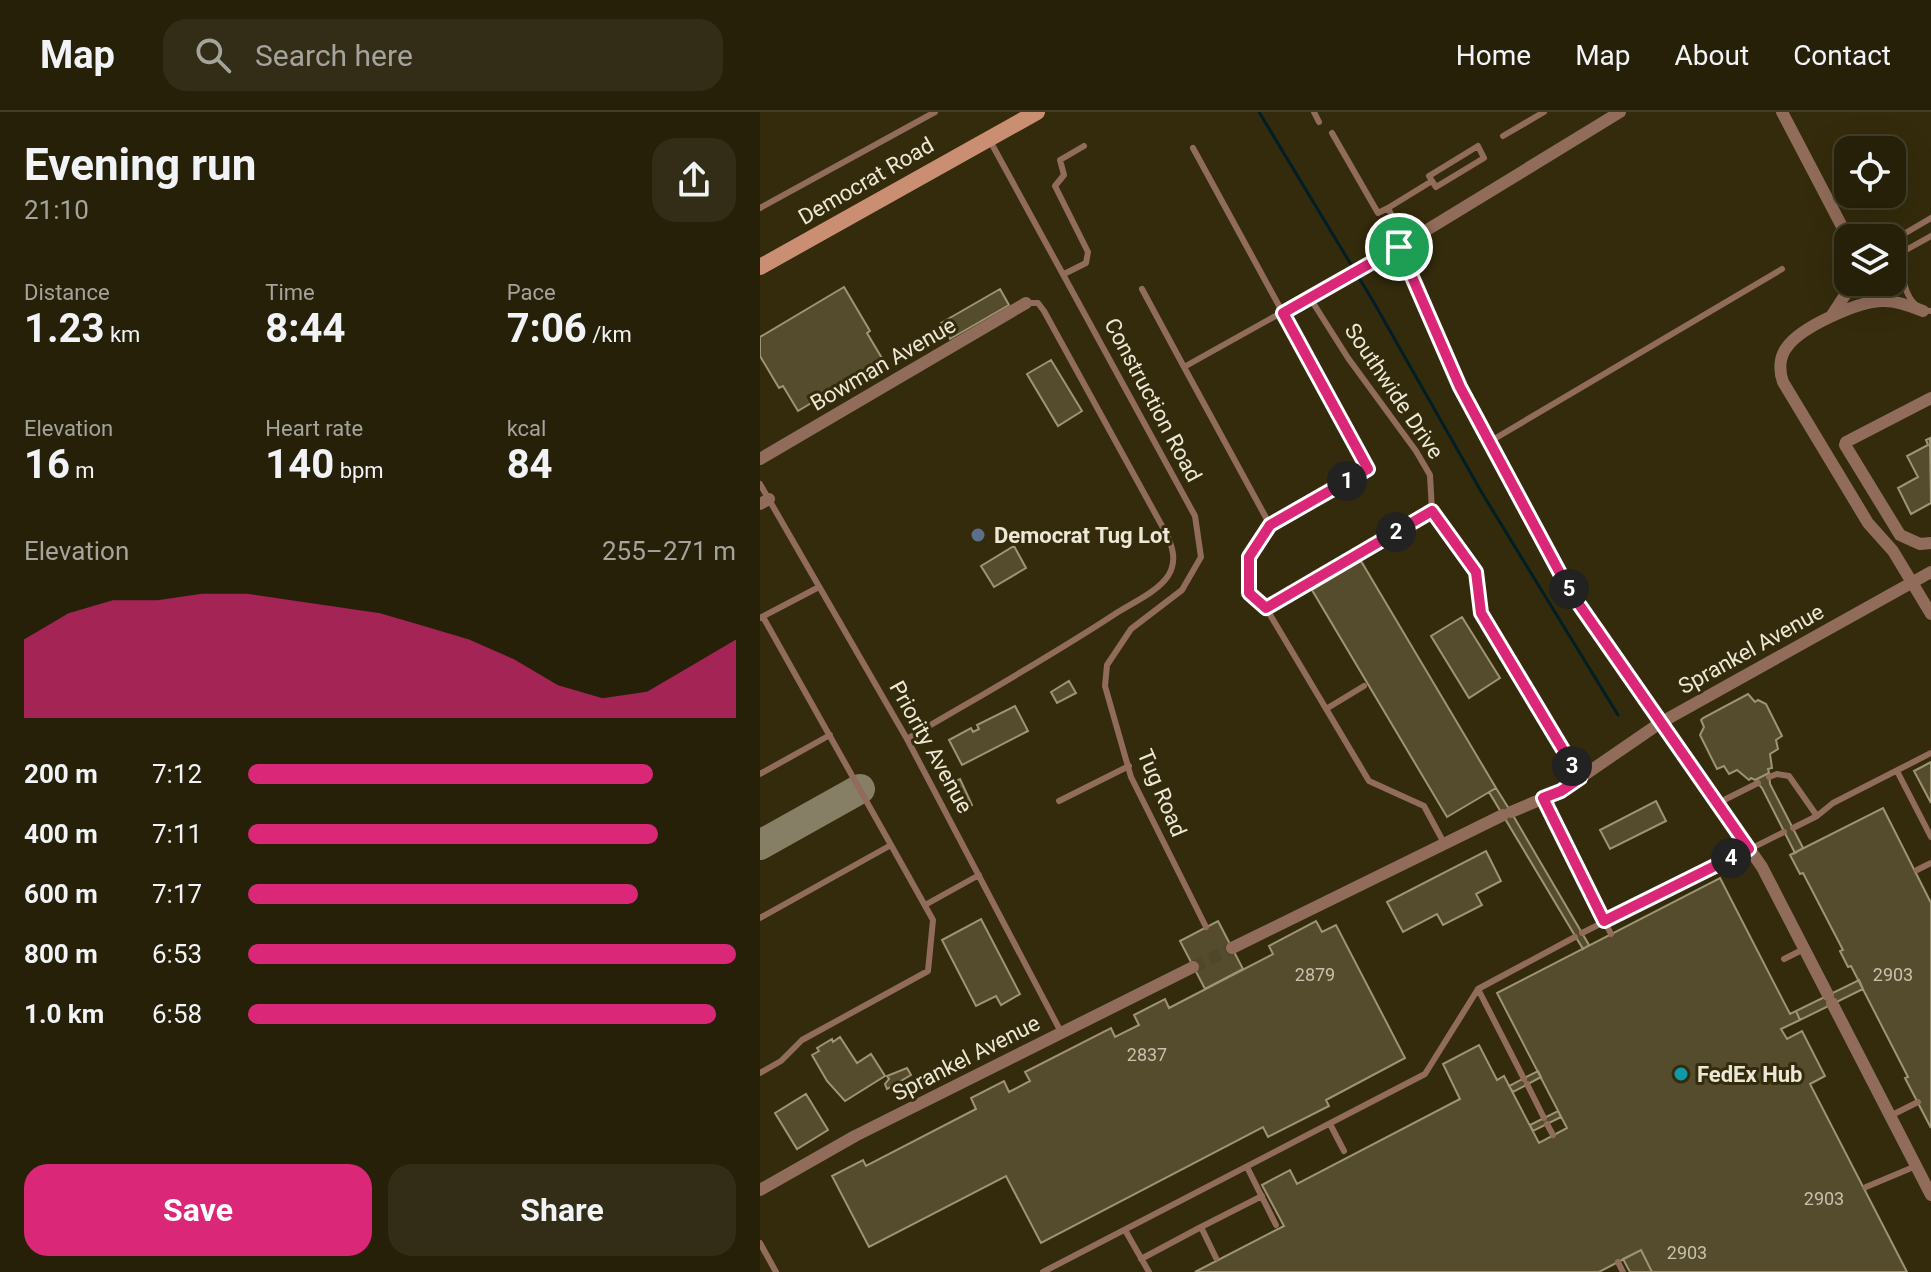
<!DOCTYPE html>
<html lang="en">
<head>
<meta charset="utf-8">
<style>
  body { margin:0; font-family:Roboto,sans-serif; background:#332d17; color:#f1f3f6; height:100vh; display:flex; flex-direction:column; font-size:30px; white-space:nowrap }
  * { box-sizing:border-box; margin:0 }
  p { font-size:26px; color:#a4a39c }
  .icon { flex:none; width:44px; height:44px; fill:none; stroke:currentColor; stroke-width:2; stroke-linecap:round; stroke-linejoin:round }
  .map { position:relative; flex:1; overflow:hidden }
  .panel { display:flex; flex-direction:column; background:#272009; width:760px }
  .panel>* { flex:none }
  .tools { position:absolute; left:1074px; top:24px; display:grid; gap:16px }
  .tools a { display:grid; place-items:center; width:72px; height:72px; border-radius:16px; background:#272009; box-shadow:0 8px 32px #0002,0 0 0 2px #433e2a; font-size:40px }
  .pin { position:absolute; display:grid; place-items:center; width:68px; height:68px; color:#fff; margin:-34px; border:4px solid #fff; border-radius:50%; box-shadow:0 2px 8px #0007 }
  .km { position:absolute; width:40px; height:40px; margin:-20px; border-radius:50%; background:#222; color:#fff; font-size:22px; line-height:40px; text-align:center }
  .round { display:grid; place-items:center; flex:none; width:84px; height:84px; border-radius:24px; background:#332d17 }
  .summary { display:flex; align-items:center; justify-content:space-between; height:136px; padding:0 24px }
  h1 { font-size:44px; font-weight:700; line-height:60px }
  .stats { display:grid; grid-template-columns:repeat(3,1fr); gap:12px; height:136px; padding:8px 24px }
  .stats div { display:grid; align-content:center }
  .stats b { font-size:40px; font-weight:700 }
  .stats small { font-size:22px; font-weight:400 }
  .stats p { font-size:22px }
  .chart { height:224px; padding:16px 24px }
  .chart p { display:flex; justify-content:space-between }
  .chart svg { width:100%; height:144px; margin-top:8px; fill:#db2777; opacity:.7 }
  .button { display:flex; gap:16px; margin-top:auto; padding:16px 24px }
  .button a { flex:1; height:92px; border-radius:24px; background:#db2777; color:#fff; font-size:32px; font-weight:700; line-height:92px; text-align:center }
  .button a+a { background:#332d17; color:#f1f3f6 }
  ul { padding:0 24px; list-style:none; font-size:26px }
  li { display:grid; grid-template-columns:128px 96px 1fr; align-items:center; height:60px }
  li i { height:20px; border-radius:10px; background:#db2777 }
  header { display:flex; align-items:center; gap:48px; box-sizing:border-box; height:112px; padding:0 40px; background:#272009; border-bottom:2px solid #433e2a }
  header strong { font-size:38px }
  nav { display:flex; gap:44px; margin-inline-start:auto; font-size:28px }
  .search { width:560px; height:72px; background:#332d17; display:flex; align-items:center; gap:20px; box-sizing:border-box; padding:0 28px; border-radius:24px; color:#a4a39c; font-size:30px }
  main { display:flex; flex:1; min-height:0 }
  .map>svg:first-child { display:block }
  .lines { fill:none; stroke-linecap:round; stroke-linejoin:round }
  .stream { stroke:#011e24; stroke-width:3 }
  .taxiway { stroke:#867f66; stroke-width:30 }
  .building { fill:#554c2d; stroke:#9e9473; stroke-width:2 }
  .minor-tunnel { stroke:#50472a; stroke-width:12; stroke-dasharray:12 6; stroke-linecap:butt }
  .service { stroke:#916c5a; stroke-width:6 }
  .minor { stroke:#916c5a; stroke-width:12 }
  .secondary { stroke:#ca8f73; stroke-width:16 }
  .route-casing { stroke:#fff; stroke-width:16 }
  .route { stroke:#db2777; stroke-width:10 }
  .service-dot { fill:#5c6f8a; stroke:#342b0c; stroke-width:3 }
  .culture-dot { fill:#0f9aa8; stroke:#342b0c; stroke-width:3 }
  .labels { text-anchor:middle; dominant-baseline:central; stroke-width:6; stroke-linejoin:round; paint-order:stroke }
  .number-label { font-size:18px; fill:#c7c1ac }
  .street-label { font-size:22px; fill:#ede8d6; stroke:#342b0c }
  .poi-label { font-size:22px; font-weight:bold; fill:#ede8d6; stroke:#342b0c; text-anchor:start }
</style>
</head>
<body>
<header>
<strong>Map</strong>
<div class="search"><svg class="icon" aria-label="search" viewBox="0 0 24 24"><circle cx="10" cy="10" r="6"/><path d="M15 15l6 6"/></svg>Search here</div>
<nav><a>Home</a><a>Map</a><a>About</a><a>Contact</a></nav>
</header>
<main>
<section class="panel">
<div class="summary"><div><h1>Evening run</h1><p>21:10</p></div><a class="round"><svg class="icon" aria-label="share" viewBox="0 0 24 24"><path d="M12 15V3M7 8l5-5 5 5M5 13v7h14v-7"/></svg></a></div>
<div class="stats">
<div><p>Distance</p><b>1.23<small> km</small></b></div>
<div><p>Time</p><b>8:44</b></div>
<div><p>Pace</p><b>7:06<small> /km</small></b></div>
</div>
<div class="stats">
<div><p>Elevation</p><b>16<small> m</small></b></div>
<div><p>Heart rate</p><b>140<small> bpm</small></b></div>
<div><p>kcal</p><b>84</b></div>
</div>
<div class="chart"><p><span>Elevation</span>255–271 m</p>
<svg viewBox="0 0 160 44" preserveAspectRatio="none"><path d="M0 44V20L10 12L20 8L30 8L40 6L50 6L60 8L70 10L80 12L90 16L100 20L110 26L120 34L130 38L140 36L150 28L160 20V44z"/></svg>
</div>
<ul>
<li><b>200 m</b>7:12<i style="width:83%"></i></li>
<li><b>400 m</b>7:11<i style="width:84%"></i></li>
<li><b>600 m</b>7:17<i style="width:80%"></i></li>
<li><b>800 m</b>6:53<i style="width:100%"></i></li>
<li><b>1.0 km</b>6:58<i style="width:96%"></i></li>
</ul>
<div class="button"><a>Save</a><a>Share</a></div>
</section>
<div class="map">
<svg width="1171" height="1160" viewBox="0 0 1171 1160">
  <rect width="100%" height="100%" fill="#342b0c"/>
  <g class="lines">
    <path class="stream" d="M499,0L613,189L722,381L858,603"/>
    <path class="taxiway" d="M0,733L100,677"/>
  </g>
  <path class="building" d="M84,175L110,219L107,221L123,248L38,299L23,274L19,276L0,244V225Z
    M240,177L249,193L190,227L181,211Z
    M291,248L322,299L298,314L267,262Z
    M1170,326L1171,391L1151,402L1138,376L1158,365L1147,344L1168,333L1166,328Z
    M254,434L266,456L234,475L221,454Z
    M601,449L736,676L687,705L552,478Z
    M702,505L740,566L709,586L671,524Z
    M309,569L316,581L297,591L291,580Z
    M988,582L995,590L998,588L1006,592L1022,624L1016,628L1018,637L1010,642L1012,656L1008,657L1009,661L995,668L991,666L989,668L977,658L969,662L964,654L957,657L940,623L944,615L941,608L943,606Z
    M255,594L268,619L202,653L189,628L211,616L213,620L219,617L217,613Z
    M1171,650V691L1154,659Z
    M1009,661L1010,672L1043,736L1035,741L1002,676L995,668Z
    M200,667L212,693L202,698L189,672Z
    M736,676L751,700L829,833L823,837L729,680Z
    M896,689L906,709L850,737L840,718Z
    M1123,696L1171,791V1016L1145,966L1148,965L1091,854L1088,855L1080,839L1083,838L1043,761L1040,762L1030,743Z
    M726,739L741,769L716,782L722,793L683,813L677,802L643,820L627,790Z
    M960,766L1030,902L1036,899L1040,908L1021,917L1027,927L1042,919L1065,964L1050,972L1147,1160H892L881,1138L839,1160H435L524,1114L502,1073L530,1058L537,1072L700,987L683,952L719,933L737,968L744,964L779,1031L807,1016L737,881Z
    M221,807L260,882L241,893L236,884L216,894L182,828Z
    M458,809L483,857L445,877L420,829Z
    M556,809L562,820L576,813L645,946L566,988L569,994L508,1025L503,1015L281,1131L246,1064L109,1135L72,1064L103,1048L106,1054L216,997L211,986L244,969L249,980L270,969L265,960L351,916L355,925L379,913L374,903L405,887L409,896L513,842L509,834Z
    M1099,868L1103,877L1040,908L1036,899Z
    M80,925L97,951L111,942L125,964L85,989L67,969L52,943L59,939L57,936L72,927L73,930Z
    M147,956L151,963L127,977L125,972L129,967L127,964Z
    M778,959L781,965L753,980L749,974Z
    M46,982L68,1018L37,1037L15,1001Z
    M798,999L801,1005L773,1019L770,1013Z
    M881,1138L892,1160H870L863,1147Z"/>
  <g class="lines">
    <path class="minor-tunnel" d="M433,855L472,836"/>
    <path class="service" d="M554,0L559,10
      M572,21L618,101L628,96L646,131
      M743,24L784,0
      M229,27L435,404L441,445L422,478L371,517L347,553L345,574L371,665L446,815
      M433,36L608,357L510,413L489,445V481L506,496
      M0,96L175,0
      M628,96L672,69L676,75L724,46L718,34L669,64L672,69
      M1171,124L1146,138C1138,159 1144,197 1171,199
      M1132,129L1171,106
      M304,162L326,151L328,140L295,74L304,63L300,48L324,34
      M382,177L424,255L639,135
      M550,186L588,246L656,339L670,363L672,399
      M424,255L510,413
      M729,330L1022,157
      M0,372L147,627L301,920
      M3,505L131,733
      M0,506L59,475
      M566,597L604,574
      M147,627C218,585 290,545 358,500C374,490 397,480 408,464C417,450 413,436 407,423L284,199L278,191H266
      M1137,659L1171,725
      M0,662L70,623
      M1009,665L1017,662L1029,664L1057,704
      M783,686L851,822
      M299,689L369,654
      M958,691L998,671
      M1033,716L1057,704L1073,691L1171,641
      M684,731L664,694L609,669L506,496L672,399L716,460L721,501L820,666
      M1157,758L1171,751
      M165,793L219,763
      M0,806L131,733L173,808L168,859L42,928L21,949L0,961
      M822,821L1024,720
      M1024,847L1044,837
      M718,877L764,967
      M767,972L784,1006
      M1130,1004L1158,990
      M570,1012L584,1039
      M787,1012L793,1023
      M487,1055L516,1113
      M1106,1075L1156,1054
      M365,1118L389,1160
      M0,1131L16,1160
      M456,1146L441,1115L502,1084
      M381,1147L441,1115
      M858,1150L863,1160
      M283,1160L665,962L718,877L815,825"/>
    <path class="minor" d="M860,0L639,135L700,275L809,478L1002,755L1068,883
      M1022,0L1088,126
      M1163,199C1149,193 1135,188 1121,189C1097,190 1041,215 1027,235C1019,245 1019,259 1023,270L1108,411L1133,439L1171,502
      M1072,203L1087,180L1090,170
      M1171,286L1086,330L1085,333L1140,423L1160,432L1171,431
      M0,347L266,191
      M0,392L9,387
      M751,700L801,679L900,611L1171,460
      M472,836L743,703
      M1072,891L1171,1083
      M0,1078L95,1024L433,855"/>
    <path class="secondary" d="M0,155L277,0"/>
  </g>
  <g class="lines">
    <defs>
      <path id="route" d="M639,135L700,275L809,478L989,737L844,809L783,686L801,679L820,666L721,501L716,460L672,399L506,496L489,481V445L510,413L608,357L523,201Z"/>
    </defs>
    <use href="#route" class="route-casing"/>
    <use href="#route" class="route"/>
  </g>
  <circle class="service-dot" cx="218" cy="423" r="8"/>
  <circle class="culture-dot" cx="921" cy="962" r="8"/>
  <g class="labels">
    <g class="number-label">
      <text x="555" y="862">2879</text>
      <text x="1133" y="862">2903</text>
      <text x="387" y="942">2837</text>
      <text x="1064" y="1086">2903</text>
      <text x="927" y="1140">2903</text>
    </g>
    <g class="street-label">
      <text transform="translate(106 69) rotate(-30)">Democrat Road</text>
      <text transform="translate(123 252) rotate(-30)">Bowman Avenue</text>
      <text transform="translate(634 279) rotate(56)">Southwide Drive</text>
      <text transform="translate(393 288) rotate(62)">Construction Road</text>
      <text transform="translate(991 537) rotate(-29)">Sprankel Avenue</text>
      <text transform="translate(171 635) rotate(61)">Priority Avenue</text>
      <text transform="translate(402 681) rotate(67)">Tug Road</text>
      <text transform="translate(206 946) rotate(-27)">Sprankel Avenue</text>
    </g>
    <g class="poi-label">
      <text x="234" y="423">Democrat Tug Lot</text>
      <text x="937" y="962">FedEx Hub</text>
    </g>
  </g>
</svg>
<div class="tools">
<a><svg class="icon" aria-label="locate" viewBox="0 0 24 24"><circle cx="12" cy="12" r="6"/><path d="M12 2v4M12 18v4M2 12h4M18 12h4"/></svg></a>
<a><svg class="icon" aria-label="layers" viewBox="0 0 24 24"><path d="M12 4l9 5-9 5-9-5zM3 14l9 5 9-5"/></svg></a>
</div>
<div class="pin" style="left:639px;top:135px;background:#1e9e55"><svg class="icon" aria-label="arrive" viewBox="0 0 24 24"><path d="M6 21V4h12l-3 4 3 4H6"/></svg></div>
<b class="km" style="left:587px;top:369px">1</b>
<b class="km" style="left:636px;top:420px">2</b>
<b class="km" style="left:812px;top:654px">3</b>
<b class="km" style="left:971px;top:746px">4</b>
<b class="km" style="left:809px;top:477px">5</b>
</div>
</main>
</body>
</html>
